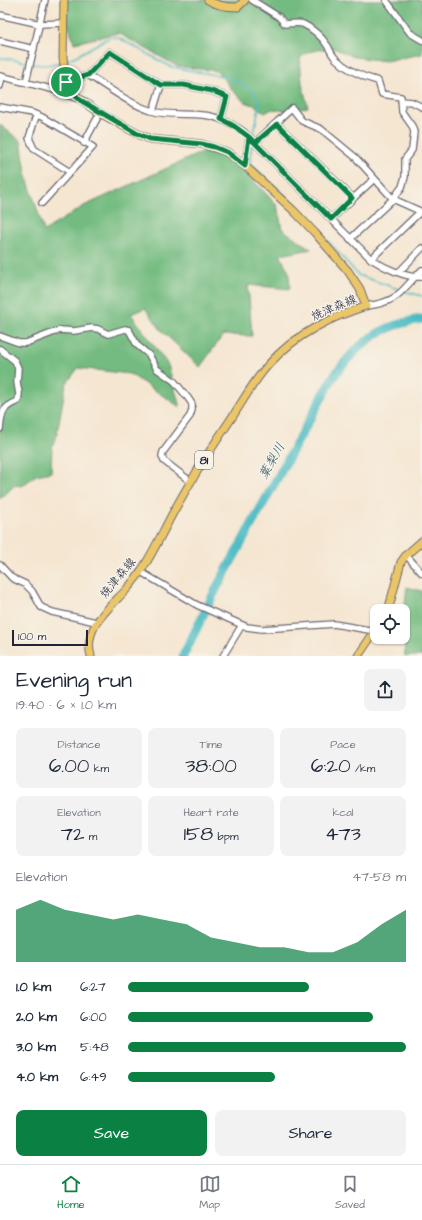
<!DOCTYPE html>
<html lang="en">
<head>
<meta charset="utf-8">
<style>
  body { margin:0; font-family:"Architects Daughter","Klee One",sans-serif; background:#f2f2f3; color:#1f2937; height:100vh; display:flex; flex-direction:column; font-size:15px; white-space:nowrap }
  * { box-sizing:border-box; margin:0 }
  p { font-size:13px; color:#747a83 }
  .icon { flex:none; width:22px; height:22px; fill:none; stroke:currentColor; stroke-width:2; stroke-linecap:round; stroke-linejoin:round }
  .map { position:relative; height:656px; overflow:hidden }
  .sheet { display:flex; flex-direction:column; background:#fff; flex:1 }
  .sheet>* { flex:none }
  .tools { position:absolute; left:370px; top:604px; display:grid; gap:8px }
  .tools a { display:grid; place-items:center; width:40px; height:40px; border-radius:8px; background:#fff; box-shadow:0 1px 3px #0004; font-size:20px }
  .scale { position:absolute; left:12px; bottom:10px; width:76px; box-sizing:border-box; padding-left:4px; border:2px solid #22223b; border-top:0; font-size:11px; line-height:14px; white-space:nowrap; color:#22223b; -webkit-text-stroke:3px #f7f3e8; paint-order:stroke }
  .pin { position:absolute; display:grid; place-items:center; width:34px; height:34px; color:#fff; margin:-17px; border:2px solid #fff; border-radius:50%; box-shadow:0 1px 4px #0007 }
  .round { display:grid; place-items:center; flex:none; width:42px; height:42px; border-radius:8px; background:#f2f2f3 }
  .headline { display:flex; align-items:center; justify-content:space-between; height:68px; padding:0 16px }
  h1 { font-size:22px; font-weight:600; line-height:30px }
  .metrics { display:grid; grid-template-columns:repeat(3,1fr); gap:6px; height:68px; padding:4px 16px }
  .metrics div { display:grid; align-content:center; border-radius:8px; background:#f2f2f3; text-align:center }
  .metrics b { font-size:20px; font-weight:600 }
  .metrics small { font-size:11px; font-weight:400 }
  .metrics p { font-size:11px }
  .chart { height:112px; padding:8px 16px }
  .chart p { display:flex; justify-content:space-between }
  .chart svg { width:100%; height:72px; margin-top:4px; fill:#0b8043; opacity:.7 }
  .button { display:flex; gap:8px; margin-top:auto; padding:8px 16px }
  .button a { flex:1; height:46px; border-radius:8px; background:#0b8043; color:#fff; font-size:16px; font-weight:600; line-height:46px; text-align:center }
  .button a+a { background:#f2f2f3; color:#1f2937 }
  ul { padding:0 16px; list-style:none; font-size:13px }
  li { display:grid; grid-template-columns:64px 48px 1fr; align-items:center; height:30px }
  li i { height:10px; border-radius:5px; background:#0b8043 }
  .menu { display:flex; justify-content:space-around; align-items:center; height:56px; border-top:1px solid #e0e1e3; background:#fff; font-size:11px; color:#747a83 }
  .menu a { display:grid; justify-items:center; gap:2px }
  .menu .on { color:#0b8043 }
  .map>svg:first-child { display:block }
  .forest { fill:#73bb80; stroke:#4a6e5e }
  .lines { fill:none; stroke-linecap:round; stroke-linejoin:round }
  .stream { stroke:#4cbbc4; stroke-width:1.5 }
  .river { stroke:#4cbbc4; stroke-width:9 }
  .minor-casing { stroke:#6c6770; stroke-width:8 }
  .major-casing { stroke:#6c6770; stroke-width:9 }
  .minor { stroke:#fff; stroke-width:5.5 }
  .major { stroke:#ebc669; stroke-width:7 }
  .route-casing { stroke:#fff; stroke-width:8 }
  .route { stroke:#0b8043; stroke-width:5 }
  .labels { text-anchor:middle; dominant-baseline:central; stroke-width:3; stroke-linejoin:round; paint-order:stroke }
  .shield { fill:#f7f3e8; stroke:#62616f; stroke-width:1 }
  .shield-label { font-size:11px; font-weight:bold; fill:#22223b }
  .street-label { font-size:12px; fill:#22223b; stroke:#f7f3e8 }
  .water-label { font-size:13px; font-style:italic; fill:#31586b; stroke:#f7f3e8 }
</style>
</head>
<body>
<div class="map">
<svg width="422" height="656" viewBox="0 0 422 656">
  <rect width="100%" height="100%" fill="#f7f3e8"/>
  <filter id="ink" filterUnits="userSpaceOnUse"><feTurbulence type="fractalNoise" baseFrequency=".025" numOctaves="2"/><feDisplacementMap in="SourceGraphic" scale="8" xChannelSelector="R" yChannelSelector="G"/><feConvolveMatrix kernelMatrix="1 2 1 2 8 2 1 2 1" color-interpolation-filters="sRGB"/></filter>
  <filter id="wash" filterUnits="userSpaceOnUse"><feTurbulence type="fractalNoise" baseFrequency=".012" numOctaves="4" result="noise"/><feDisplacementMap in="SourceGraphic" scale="16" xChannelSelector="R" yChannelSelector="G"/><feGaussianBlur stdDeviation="0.9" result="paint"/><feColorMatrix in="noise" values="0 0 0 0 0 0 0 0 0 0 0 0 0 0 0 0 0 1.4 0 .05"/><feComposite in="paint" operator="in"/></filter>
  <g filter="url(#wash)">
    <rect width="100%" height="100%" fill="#f5e6d1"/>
    <path class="forest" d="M61,0H422V54L386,61L355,57L331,47L308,52L300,58L302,84L308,107L285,111L272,109L265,113L254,105L245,102L235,93L217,71L177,66L118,33L74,43Z
      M0,125L21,141L27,178L44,231L84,206L209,149L239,166L277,205L282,229L311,249L280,255L289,272L290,289L248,285L252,336L223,335L200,367L162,331L145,308L131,314L168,365L180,407L130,374L78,368L66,384L57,433L52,447L51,472L36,475L22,486L15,485L0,499Z
      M407,587L422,591V656H405L403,619Z"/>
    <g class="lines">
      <path class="stream" d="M0,58C15,57 30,66 45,65C50,65 56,63 61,62
        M66,60L78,55L106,39L113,37L119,38L171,67L227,77L241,83L254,92L260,102L253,138
        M252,144L250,163L305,214L358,275L401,290
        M404,291L422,296"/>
      <path class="river" d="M183,656L216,589L332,379C356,345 379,325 422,319"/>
    </g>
  </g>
  <g filter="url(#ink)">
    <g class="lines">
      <defs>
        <path id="minor" d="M252,0L279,17L285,24C290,24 299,22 303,24C312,28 322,37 327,45C330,49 331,54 335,58C347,70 362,77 378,81L382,94L401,97L402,112L412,126L414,132L412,150L405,159V177L402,187L393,199L350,239
          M386,0L410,33L422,40
          M0,15L40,24L63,23
          M0,41L34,49
          M88,75C108,87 129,104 152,111C168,116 185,113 202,115C218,116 231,123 244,132L371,259C385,268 406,278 422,277
          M0,76L51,89L62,83L88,75L110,52L161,85H184L212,91L227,97L221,119
          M26,82L45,0
          M0,86L2,77
          M51,89L78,99
          M401,101L412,102L422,107
          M0,107L32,113L42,117L93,147L42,203
          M153,111L161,85
          M36,116L29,138L34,149L70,172
          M277,124L353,198
          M84,143L100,113
          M255,143L292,108L302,121L321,129L355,157L393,199L422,212
          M245,166L249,137
          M331,219L374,179
          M371,259L420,212
          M399,272L422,248
          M366,306C400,302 400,291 422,270
          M0,336L19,343H26L60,330L74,331L92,328L98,329L108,334L125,329L129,330L137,345L149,355L157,369L174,381L188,398L192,404V410L190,416L163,452L162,456L164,461L190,481
          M0,349L15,361L18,368L17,382L19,394L18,401C1,408 2,413 0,429
          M406,555L422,573
          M0,565L12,578L25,584L32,591L41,607L52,612L96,622
          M141,572L197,605L247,627L262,629L334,624L375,631
          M223,656L242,625"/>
        <path id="major" d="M64,0L63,58L66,82L71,91L80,99L100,113L136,133L150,139L202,144L227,152L245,166L293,210L315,233L348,271L360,289L366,306C329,318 296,334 269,364C255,379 244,399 233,416C212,447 192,478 174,511C159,538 147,568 125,591C108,609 83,628 91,656
          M208,0C216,6 228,7 238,7L245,0
          M388,611L401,562L406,555L422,541
          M358,656L377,628"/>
      </defs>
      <use href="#minor" class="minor-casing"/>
      <use href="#major" class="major-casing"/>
      <use href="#minor" class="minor"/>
      <use href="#major" class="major"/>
    </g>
  </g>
  <g class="lines" filter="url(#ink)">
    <defs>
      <path id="route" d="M66,82L71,91L80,100L136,133L150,139L202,144L214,147L227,152L245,166L249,137L255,143L277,124L352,198L331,219L249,137L234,126L221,119L227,97L212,91L184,85H161L110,52L88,75L66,82"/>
    </defs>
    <use href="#route" class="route-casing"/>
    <use href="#route" class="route"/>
  </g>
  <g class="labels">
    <rect class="shield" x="195" y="451" width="18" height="18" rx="3"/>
    <g class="shield-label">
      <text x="204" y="460">81</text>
    </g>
    <g class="street-label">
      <text transform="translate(334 308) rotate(-23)">焼津森線</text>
      <text transform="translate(118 578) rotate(-50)">焼津森線</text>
    </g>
    <g class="water-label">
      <text transform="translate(272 461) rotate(-61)">葉梨川</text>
    </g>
  </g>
</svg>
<div class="tools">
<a><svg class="icon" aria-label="locate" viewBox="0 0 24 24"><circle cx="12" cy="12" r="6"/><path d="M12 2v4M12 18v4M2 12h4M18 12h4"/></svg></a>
</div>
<div class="scale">100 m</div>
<div class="pin" style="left:66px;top:82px;background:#1e9e55"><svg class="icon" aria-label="arrive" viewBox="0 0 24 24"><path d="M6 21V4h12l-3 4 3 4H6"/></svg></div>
</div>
<section class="sheet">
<div class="headline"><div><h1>Evening run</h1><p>19:40 · 6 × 1.0 km</p></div><a class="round"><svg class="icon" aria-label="share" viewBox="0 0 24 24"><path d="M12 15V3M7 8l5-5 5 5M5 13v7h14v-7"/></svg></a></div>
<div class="metrics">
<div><p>Distance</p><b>6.00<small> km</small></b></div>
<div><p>Time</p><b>38:00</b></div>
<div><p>Pace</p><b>6:20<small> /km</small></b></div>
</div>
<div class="metrics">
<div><p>Elevation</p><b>72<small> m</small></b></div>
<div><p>Heart rate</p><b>158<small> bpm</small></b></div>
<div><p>kcal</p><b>473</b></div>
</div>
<div class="chart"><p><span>Elevation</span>47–58 m</p>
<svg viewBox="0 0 160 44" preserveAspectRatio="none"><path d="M0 44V12L10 6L20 12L30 15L40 18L50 15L60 18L70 21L80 29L90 32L100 35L110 35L120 38L130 38L140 32L150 21L160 12V44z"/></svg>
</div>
<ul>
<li><b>1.0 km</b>6:27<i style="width:65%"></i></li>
<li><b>2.0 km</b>6:00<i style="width:88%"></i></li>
<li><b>3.0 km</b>5:48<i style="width:100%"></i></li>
<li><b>4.0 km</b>6:49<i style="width:53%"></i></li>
</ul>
<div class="button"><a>Save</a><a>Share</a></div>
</section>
<nav class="menu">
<a class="on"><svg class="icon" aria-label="home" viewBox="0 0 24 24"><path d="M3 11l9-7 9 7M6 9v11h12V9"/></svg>Home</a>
<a><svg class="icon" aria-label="map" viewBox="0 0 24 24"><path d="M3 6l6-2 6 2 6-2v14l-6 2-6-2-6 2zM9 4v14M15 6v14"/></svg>Map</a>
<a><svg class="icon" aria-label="saved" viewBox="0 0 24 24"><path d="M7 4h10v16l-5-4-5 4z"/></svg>Saved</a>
</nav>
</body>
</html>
